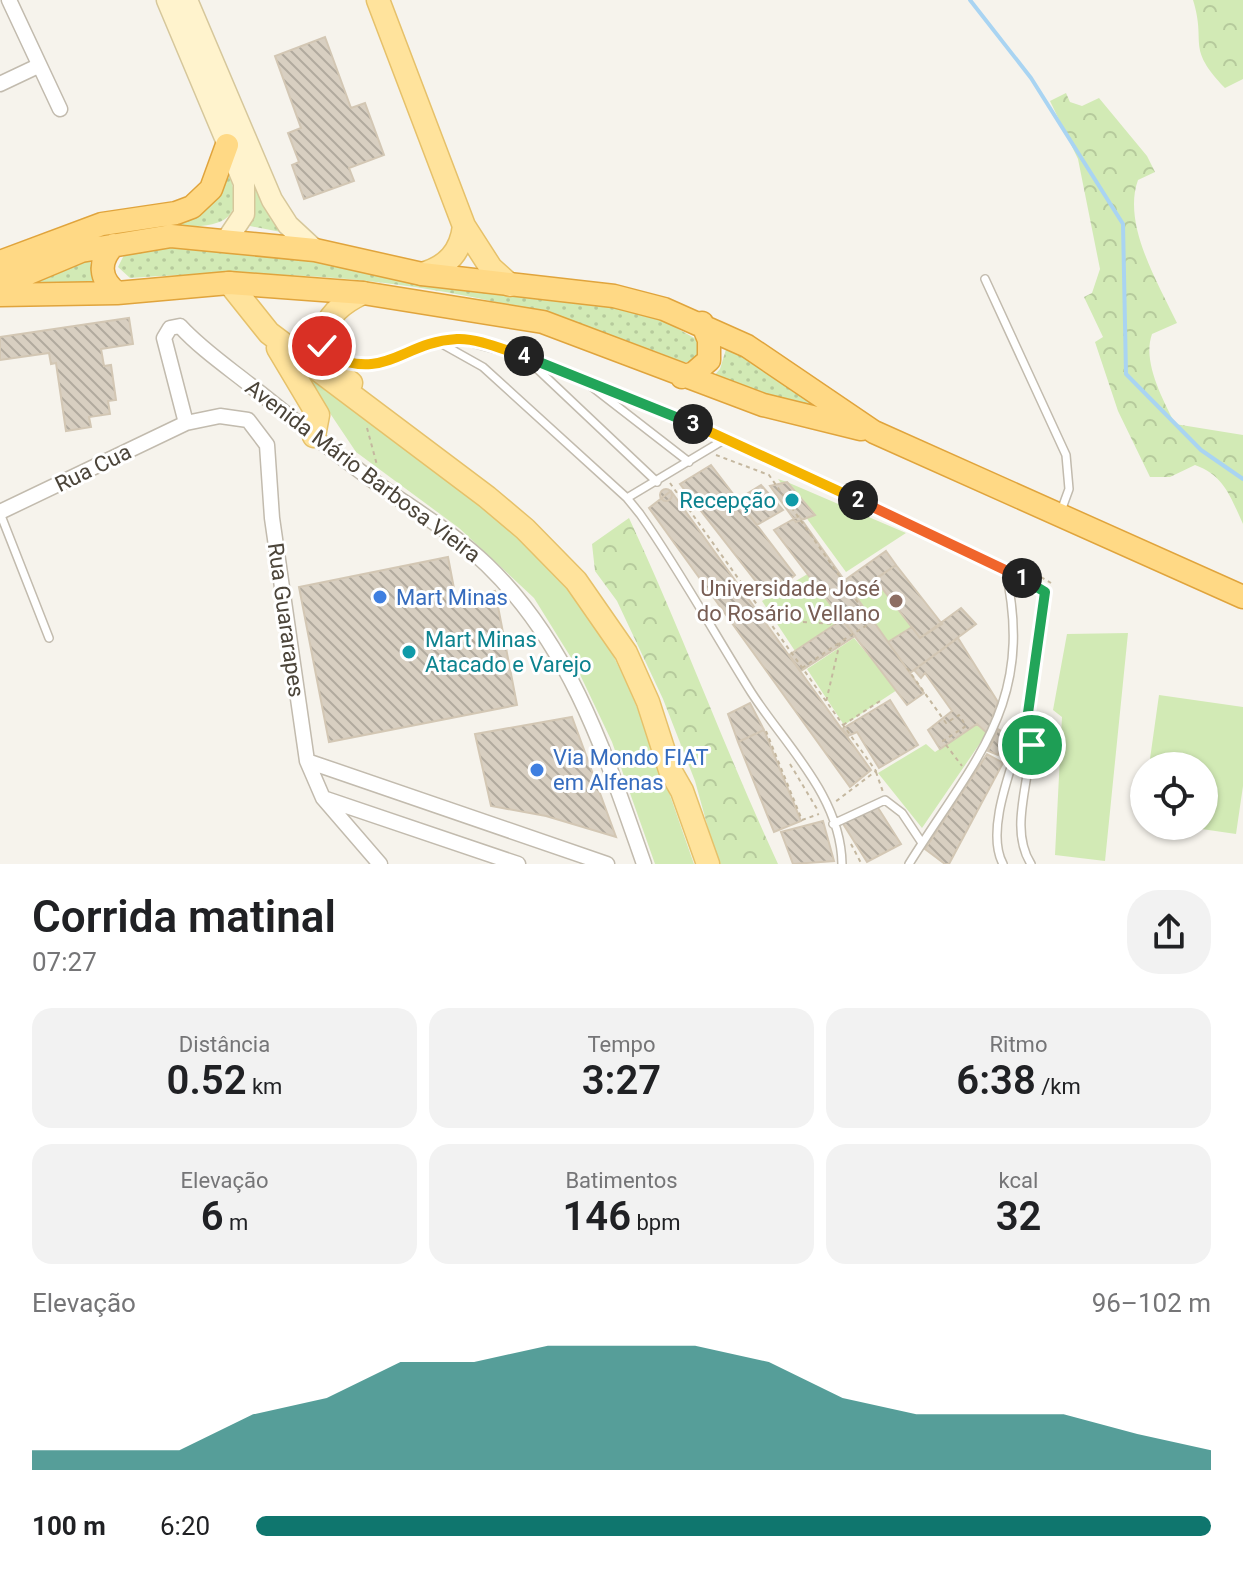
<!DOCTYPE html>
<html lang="pt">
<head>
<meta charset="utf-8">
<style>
  body { margin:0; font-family:Roboto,sans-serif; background:#f2f2f2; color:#202124; height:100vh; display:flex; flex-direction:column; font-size:30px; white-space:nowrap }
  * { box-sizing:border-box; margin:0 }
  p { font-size:26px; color:#757577 }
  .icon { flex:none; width:44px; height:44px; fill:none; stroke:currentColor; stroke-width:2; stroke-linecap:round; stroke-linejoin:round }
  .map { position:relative; height:864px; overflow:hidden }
  .panel { display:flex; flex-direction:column; background:#fff; flex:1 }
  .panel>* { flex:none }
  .tools { position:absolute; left:1130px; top:752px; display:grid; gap:16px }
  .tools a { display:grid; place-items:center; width:88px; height:88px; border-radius:50%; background:#fff; box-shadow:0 2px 6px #0004; font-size:40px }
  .pin { position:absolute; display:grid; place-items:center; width:68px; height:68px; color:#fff; margin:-34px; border:4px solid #fff; border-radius:50%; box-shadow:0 2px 8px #0007 }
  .km { position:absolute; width:40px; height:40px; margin:-20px; border-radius:50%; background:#222; color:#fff; font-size:22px; line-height:40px; text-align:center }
  .round { display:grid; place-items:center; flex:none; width:84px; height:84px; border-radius:32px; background:#f2f2f2 }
  .summary { display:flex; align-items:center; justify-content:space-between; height:136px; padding:0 32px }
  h1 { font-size:44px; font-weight:600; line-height:60px }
  .metrics { display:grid; grid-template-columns:repeat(3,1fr); gap:12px; height:136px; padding:8px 32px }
  .metrics div { display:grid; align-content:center; border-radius:20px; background:#f2f2f2; text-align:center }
  .metrics b { font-size:40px; font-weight:600 }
  .metrics small { font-size:22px; font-weight:400 }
  .metrics p { font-size:22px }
  .chart { height:224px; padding:16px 32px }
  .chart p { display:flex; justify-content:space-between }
  .chart svg { width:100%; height:144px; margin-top:8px; fill:#0f766e; opacity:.7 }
  ul { padding:0 32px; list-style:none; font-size:26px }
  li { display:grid; grid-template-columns:128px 96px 1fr; align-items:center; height:60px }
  li i { height:20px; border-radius:10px; background:#0f766e }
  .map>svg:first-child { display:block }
  .grass { fill:url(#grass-dots) }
  .forest { fill:url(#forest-crowns) }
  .park { fill:#d2eab5 }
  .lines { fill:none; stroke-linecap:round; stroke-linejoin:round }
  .stream { stroke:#a9d4f2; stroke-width:4 }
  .building { fill:url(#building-back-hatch); stroke:#d3c7b4; stroke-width:2 }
  .service-casing { stroke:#c2bbae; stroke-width:10 }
  .minor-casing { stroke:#c2bbae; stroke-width:17 }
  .secondary-casing { stroke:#d6c79b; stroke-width:23 }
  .primary-casing { stroke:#e6c16a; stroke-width:25 }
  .trunk-casing { stroke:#e0a43c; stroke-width:25 }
  .path { stroke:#c4b79f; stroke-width:2; stroke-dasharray:4 4; stroke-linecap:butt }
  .service { stroke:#fff; stroke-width:7 }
  .minor { stroke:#fff; stroke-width:14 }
  .secondary { stroke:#fff3cd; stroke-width:20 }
  .primary { stroke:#ffe39c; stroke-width:22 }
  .trunk { stroke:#ffd985; stroke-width:22 }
  .split-1-casing { stroke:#fff; stroke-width:16 }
  .split-2-casing { stroke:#fff; stroke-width:16 }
  .split-3-casing { stroke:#fff; stroke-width:16 }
  .split-4-casing { stroke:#fff; stroke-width:16 }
  .split-5-casing { stroke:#fff; stroke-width:16 }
  .split-1 { stroke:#22a559; stroke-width:10 }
  .split-2 { stroke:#f0652b; stroke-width:10 }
  .split-3 { stroke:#f5b400; stroke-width:10 }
  .split-4 { stroke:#22a559; stroke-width:10 }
  .split-5 { stroke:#f5b400; stroke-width:10 }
  .culture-dot { fill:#0f9aa8; stroke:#fff; stroke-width:3 }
  .shop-dot { fill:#3f7fe0; stroke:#fff; stroke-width:3 }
  .education-dot { fill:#8d6e63; stroke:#fff; stroke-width:3 }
  .labels { text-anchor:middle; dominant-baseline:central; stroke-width:6; stroke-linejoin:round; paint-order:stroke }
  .street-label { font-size:22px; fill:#4b4439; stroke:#fff }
  .culture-label { font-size:22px; fill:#0d838f; stroke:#fff; text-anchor:end }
  .education-label { font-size:22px; fill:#785e54; stroke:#fff; text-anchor:end }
  .shop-label { font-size:22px; fill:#366cbe; stroke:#fff; text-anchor:start }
</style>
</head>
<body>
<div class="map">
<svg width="1243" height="864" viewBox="0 0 1243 864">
  <defs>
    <pattern id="grass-dots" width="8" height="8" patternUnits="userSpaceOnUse" patternTransform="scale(2)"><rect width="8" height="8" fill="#d2eab5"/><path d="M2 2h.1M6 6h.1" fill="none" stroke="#b6ca9c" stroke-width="1.8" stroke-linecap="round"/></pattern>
    <pattern id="forest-crowns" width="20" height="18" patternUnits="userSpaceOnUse" patternTransform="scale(2)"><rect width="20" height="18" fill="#d2eab5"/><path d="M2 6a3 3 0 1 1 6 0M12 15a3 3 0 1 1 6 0" fill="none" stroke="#b6ca9c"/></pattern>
    <pattern id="building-back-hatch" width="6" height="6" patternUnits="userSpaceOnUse" patternTransform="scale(2)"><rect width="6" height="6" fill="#d8cfc1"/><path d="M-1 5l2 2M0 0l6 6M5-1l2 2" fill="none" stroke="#b1aa9e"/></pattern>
  </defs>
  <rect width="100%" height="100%" fill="#f6f3ec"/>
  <path class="grass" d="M200,66L286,233L245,225L249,219Z
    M226,166C253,232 211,225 160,228Z
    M210,241L626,309L664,321L696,339L699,352L690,362H680C659,351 634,345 611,336C457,280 293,266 130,278L118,267L125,253Z
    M89,257L95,282L6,290Z
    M727,346L844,419L712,378L720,369Z"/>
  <path class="forest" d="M1193,0H1243V79L1225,88C1185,46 1207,45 1193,0Z
    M1066,93L1070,102L1082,106L1099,98L1147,156L1155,172L1138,180C1122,224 1158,283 1177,323L1152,334C1142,362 1163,399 1175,424L1243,435V524C1231,498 1224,475 1195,465L1170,477H1150L1118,411L1095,342L1103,337L1084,297L1092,293L1100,269L1078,159L1050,101Z
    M629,518C682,632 725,750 778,864H718L695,781L663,699L617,601L595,571L592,544Z"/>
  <path class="park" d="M303,373C396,440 530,517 591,616C638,692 664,780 694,864H655L612,742L575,664L534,598L459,528L356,452Z
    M778,479L787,482L906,533L846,572Z
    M811,572L843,619L795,651L762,601Z
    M875,579L912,627L888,642L854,594Z
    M1128,633L1105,861L1055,855L1062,717L1053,710L1067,634Z
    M854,638L897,690L844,725L807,669Z
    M1159,695L1243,707V786L1236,834L1181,826H1204V766H1149Z
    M977,724L987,733L922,828L878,773L926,744L935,752Z"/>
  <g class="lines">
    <path class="stream" d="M970,0L1031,78L1123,224L1126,374L1201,450L1243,479"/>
  </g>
  <path class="building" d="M325,37L351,108L365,103L384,155L349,168L354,181L304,199L292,165L299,162L288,133L301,128L275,56Z
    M129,318L133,344L101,349L104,366L111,365L116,400L108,401L110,414L89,417L91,427L66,431L56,363L51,364L49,353L0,360V337Z
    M711,465L795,575L768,597L680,484Z
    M787,482L815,515L796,522L770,486Z
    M761,485L783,510L757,525L737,500Z
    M660 495a6 6 0 1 1 12 0a6 6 0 1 1-12 0Z
    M671,491L871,770L850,787L649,508Z
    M799,516L924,693L907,705L774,530Z
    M886,551L896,565L854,594L845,580Z
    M448,557L456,599L495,591L517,705L329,742L299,587Z
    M896,565L942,624L920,638L875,579Z
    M961,608L976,624L910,673L888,642L912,627L920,638Z
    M843,619L855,636L801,671L789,655Z
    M958,638L998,702L987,733L977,724L940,749L928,730L952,711L925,673L921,678L914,670Z
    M890,700L918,745L879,768L857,732L848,736L842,729Z
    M750,703L764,730L738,742L728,714Z
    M572,717L616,837L546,816L491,806L475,734Z
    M998,729L1009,736L998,755L988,751Z
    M764,730L801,821L774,832L738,742Z
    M987,754L1003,763L949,864H945L925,849Z
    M875,803L901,844L867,862L842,822Z
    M823,821L834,861L793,864L781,832Z"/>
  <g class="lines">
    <defs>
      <path id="service" d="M985,279L1066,455L1069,489L1061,511
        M442,344L483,367L627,498L640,514C680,571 714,633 751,692C785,745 841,796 842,864
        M337,360L349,365L380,364L434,342L457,339L525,357L727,438L1005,568L1045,592C1039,633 1037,675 1027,715C1018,754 983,827 1003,864
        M529,361L657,482
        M591,386L689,462
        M627,498L727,438
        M0,513L49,638
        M1028,715C1041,763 1004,821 1031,864
        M833,824L885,800L902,813L922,843
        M909,864C975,758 1036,703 1005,568"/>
      <path id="minor" d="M9,0L60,109
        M0,84L38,66
        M186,423L164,338L170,328L180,326C200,348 226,366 250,385C297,422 344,462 395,496C426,517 459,538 487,565C572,647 606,756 644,864
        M0,512L186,423L220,416L248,420L267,445L272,518L307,761L323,798L380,864
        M307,761L607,864
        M323,798L518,864"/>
      <path id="secondary" d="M167,0L244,183V214L228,238
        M187,0L272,200L288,225L315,250"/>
      <path id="primary" d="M378,0L464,226L491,268L510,285
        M422,274C447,267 461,252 464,226
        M229,283L269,333L487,497L525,529L576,581L626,653L648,702L670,770L682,791L708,864
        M278,348L318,415L314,436
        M351,383C309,352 317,314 363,293"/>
      <path id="trunk" d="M114,245C98,261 99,279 117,293
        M0,262L102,224L176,213L192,207L211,189L227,145
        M0,285L81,251L171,236L315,250L422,274L614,296L664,309L747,346L874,432L1243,597
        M0,295L117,293L229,283L363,293L543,322L763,405L861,429
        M682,377L694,373L709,360V340L702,323"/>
    </defs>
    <use href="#service" class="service-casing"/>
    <use href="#minor" class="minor-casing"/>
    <use href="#secondary" class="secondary-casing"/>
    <use href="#primary" class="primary-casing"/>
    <use href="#trunk" class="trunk-casing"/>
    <path class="path" d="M367,428L377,465
      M716,455L769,475L861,607
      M670,483L876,771L835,802
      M1041,577L1051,583
      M771,620L835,624L861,607L872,622L840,642L826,702
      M802,668L839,643
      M907,668L946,723L959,715L966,726L943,741L962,766
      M843,725L880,701
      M766,731L802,820L819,814
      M790,764L817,809
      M876,772L883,792
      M851,844L861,863"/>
    <use href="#service" class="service"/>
    <use href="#minor" class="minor"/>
    <use href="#secondary" class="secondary"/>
    <use href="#primary" class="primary"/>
    <use href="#trunk" class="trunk"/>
  </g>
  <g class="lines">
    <defs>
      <path id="split-1" d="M1022,578L1045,592L1028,713L1032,745"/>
      <path id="split-2" d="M858,500L1022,578"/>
      <path id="split-3" d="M693,424L858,500"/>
      <path id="split-4" d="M524,356L693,424"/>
      <path id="split-5" d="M322,346L325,354C387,383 401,342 457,339C478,338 504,350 524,356"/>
    </defs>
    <use href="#split-1" class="split-1-casing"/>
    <use href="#split-2" class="split-2-casing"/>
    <use href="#split-3" class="split-3-casing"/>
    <use href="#split-4" class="split-4-casing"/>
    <use href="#split-5" class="split-5-casing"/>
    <use href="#split-1" class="split-1"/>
    <use href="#split-2" class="split-2"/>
    <use href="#split-3" class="split-3"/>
    <use href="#split-4" class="split-4"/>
    <use href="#split-5" class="split-5"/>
  </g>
  <g class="culture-dot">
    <circle cx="792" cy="500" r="8"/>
    <circle cx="409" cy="652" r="8"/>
  </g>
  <g class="shop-dot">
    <circle cx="380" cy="597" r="8"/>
    <circle cx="537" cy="770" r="8"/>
  </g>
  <circle class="education-dot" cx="896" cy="601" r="8"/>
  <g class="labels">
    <g class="street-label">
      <text transform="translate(93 468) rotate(-26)">Rua Cua</text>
      <text transform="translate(363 471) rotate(37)">Avenida Mário Barbosa Vieira</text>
      <text transform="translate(286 620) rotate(82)">Rua Guararapes</text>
    </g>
    <g class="culture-label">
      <text x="776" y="500">Recepção</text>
      <text x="425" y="639" text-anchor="start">Mart Minas<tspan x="425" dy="25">Atacado e Varejo</tspan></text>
    </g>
    <g class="education-label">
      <text x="880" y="588">Universidade José<tspan x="880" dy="25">do Rosário Vellano</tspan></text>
    </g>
    <g class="shop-label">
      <text x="396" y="597">Mart Minas</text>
      <text x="553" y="757">Via Mondo FIAT<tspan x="553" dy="25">em Alfenas</tspan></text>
    </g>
  </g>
</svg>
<div class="tools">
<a><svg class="icon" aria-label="locate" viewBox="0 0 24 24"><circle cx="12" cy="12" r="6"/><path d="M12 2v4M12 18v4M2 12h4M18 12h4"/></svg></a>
</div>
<div class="pin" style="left:1032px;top:745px;background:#1e9e55"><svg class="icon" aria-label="arrive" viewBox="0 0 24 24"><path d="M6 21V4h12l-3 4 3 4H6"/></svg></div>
<div class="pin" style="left:322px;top:346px;background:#d93025"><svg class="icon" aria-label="check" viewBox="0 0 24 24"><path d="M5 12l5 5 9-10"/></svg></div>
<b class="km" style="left:1022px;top:578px">1</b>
<b class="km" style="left:858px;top:500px">2</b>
<b class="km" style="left:693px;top:424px">3</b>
<b class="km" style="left:524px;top:356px">4</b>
</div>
<section class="panel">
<div class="summary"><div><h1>Corrida matinal</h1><p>07:27</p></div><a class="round"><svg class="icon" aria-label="share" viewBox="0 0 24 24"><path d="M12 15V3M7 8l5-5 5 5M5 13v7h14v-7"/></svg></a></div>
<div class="metrics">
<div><p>Distância</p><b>0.52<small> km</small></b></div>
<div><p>Tempo</p><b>3:27</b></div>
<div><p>Ritmo</p><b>6:38<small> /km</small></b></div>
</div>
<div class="metrics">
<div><p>Elevação</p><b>6<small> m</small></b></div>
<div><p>Batimentos</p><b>146<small> bpm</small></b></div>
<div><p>kcal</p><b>32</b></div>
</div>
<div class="chart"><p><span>Elevação</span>96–102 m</p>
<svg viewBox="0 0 160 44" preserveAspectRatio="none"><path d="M0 44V38L10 38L20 38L30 27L40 22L50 11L60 11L70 6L80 6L90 6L100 11L110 22L120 27L130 27L140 27L150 33L160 38V44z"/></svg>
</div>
<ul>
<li><b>100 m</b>6:20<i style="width:100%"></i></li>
</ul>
</section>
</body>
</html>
